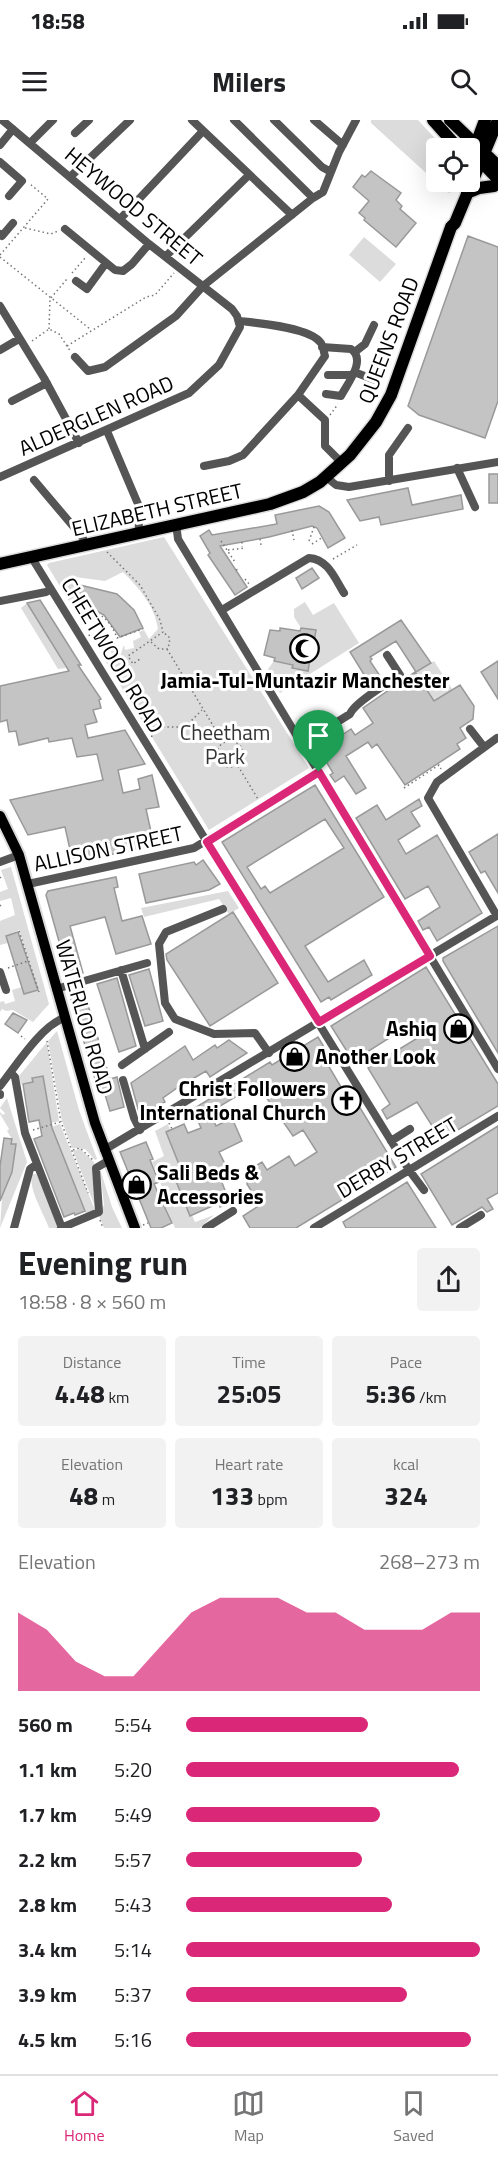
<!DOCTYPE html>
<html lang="en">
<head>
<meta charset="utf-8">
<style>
  body { margin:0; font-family:"Titillium Web",sans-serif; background:#f2f2f2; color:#202124; height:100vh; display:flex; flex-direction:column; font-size:22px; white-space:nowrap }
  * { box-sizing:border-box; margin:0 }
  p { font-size:20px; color:#757577 }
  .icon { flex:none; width:33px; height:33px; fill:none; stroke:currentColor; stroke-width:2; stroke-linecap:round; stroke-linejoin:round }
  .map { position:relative; height:1108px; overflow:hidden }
  .panel { display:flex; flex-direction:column; background:#fff; flex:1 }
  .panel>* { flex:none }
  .controls { position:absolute; left:426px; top:18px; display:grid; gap:12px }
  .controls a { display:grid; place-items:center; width:54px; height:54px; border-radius:6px; background:#fff; box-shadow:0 6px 24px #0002; font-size:30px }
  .pin { position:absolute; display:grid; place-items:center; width:51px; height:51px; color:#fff; margin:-62px -26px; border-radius:50% 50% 50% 0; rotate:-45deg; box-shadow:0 0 6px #0007 }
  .pin .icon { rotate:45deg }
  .round { display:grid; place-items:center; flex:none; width:63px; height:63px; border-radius:6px; background:#f2f2f2 }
  .headline { display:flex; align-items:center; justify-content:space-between; height:102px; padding:0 18px }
  h1 { font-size:33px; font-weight:700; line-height:45px }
  .stats { display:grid; grid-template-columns:repeat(3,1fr); gap:9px; height:102px; padding:6px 18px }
  .stats div { display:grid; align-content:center; border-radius:6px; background:#f2f2f2; text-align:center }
  .stats b { font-size:26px; font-weight:700 }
  .stats small { font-size:16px; font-weight:400 }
  .stats p { font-size:16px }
  .chart { height:168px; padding:12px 18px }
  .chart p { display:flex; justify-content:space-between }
  .chart svg { width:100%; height:108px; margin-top:6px; fill:#db2777; opacity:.7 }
  ul { padding:0 18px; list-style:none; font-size:20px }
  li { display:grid; grid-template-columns:96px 72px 1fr; align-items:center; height:45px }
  li i { height:15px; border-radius:8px; background:#db2777 }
  .status { display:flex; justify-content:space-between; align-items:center; height:42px; padding:0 30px; background:#fff; direction:ltr }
  .status svg { height:16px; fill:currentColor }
  header { display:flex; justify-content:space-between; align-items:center; height:78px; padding:0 18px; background:#fff; font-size:27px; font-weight:700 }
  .menu { display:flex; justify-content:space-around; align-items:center; height:84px; border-top:2px solid #e0e0e0; background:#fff; font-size:16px; color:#757577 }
  .menu a { display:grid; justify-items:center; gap:3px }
  .menu .on { color:#db2777 }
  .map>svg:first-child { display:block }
  .green { fill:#dcdcdc }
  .building { fill:#c4c4c4; stroke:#999; stroke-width:1.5; fill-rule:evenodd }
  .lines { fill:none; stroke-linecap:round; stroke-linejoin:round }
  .major-casing { stroke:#dbdbdb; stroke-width:14 }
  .highway-casing { stroke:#dbdbdb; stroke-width:15 }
  .path { stroke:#777; stroke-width:1.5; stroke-dasharray:1.5 3; stroke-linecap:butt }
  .minor { stroke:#555; stroke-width:8 }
  .major { stroke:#000; stroke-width:10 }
  .highway { stroke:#000; stroke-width:12 }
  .route-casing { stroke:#fff; stroke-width:12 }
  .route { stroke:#db2777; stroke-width:8 }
  .labels { text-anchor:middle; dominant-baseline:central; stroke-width:6; stroke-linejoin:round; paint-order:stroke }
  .street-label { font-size:21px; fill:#000; stroke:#fff }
  .poi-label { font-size:21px; font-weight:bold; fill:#000; stroke:#fff; text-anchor:end }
  .park-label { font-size:21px; fill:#333; stroke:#fff }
</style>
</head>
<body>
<div class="status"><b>18:58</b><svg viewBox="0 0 49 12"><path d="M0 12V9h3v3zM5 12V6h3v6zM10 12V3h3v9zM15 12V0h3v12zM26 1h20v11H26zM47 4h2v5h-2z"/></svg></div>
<header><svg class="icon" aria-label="menu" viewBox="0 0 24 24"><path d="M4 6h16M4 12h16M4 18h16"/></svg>Milers<svg class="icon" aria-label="search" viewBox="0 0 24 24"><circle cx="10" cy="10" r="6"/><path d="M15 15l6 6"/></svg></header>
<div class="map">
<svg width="498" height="1108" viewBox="0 0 498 1108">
  <rect width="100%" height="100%" fill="#fff"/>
  <path class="green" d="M371,0H418L444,28H436V62H453L450,73L447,72L371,3Z
    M364,117L396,144L380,162L349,135Z
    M164,417L309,648L209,710L101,534L106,532L110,537L113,536L110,530L112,529L117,535L121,533L124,525L125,530L134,528L133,521L141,517L139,512L144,510L149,519L158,509C155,486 139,468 123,452L105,461L75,457V491L47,445L49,443Z
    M305,482L313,495L334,483L359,523L280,573L268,549L274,541L293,545V549L307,551L311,533L316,531L313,528L316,511L301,508L294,497V489Z
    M27,483L66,548L58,549L21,488Z
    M434,541L452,569L434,581L416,552Z
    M11,747L49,884L33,902L13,890L6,891L2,889L0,892V882L4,881L5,884L15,881L12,870L22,867L24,874L38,870L39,872L19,810L6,816L8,823L0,825V801L15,795L11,778L0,781V772L8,769L1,750Z
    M228,771L239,788L229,794L219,779L144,797L141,788Z
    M57,911L79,990L97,1039L95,1040L85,1029L72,1028L62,1001L48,921Z
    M47,922L59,1001L51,1003L43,956L32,958L33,963L21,964L19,956Z
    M7,978L27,1042L0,1108L2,1077L0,1075L16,1024H11L12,1019L7,1011L9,1009L0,994V992L3,995L5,993L0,988Z
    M60,1004L95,1090L86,1094L51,1007Z
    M168,1004L170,1010L166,1012L182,1052L174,1056L190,1095H192L195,1102L214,1095L200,1108H175L158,1069L162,1067L152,1042L164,1036L155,1011Z
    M80,1029L94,1042L96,1089L73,1031Z
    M100,1049L112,1087L122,1108H104L99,1096L104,1085Z
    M32,1054H36L40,1061L58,1108H49C44,1094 28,1069 32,1054Z"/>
  <path class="building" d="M371,51L401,73L396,80L402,86L400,89L416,103L396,127L364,100L365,98L359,93L369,81L353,67L362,55L365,57Z
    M468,116L498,127V281L485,318L419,295L408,286Z
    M489,354H498V383H489Z
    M408,368L412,385L461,375L463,389L381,405L379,397L360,401L347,380Z
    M319,386L329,392L345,418L328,428L317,408L312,406L269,417L220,426L247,467L235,475L208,435L210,433L200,416L209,410L212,415L277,404L275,395Z
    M312,448L319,458L302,469L296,458Z
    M80,465L117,474L134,490L143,508L120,517L104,495L93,489L79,486Z
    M40,480L81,545H78L101,579L99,580L101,588L93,590L97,602L85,605L88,618L125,610L145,644L118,650L123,673L140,669L138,659L152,655L159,687L146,689L154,725L73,743L65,707L28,715L10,680L103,660L97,634L77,637L72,618L49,622L48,618L19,625L16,611L9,612L7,600L0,602V566L69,551L27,483Z
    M401,500L431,543L416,552L396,521L370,537L372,539L370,541L382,559L371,566L350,532Z
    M280,508L300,511L301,508L316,510L313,528L317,531L311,533L308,551L292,548L293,545L274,541L275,538L264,535L270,510L280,511Z
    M498,541V579L481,552Z
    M415,552L434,581L460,565L474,586L473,599L460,608L466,618L457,624L460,629L405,665L377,624L372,628L368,622L346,636L366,668L356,674L344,656L335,662L330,655L333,653L315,623L323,618L327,625L351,609L355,615L373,603L363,588Z
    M315,665L384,777L305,826L328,862L364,840L372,855L331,880L329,877L321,882L222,722ZM325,699L344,728L270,773L265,766L261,769L247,747Z
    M419,679L422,686L411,692L420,706L398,720L406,734L437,715L482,793L437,821L429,807L423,810L418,801L440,787L428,766L405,779L356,698L377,685L386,700Z
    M498,714V773L485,751L481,753L469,732Z
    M203,740L220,764L209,770L146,783L139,754L194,742L196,745Z
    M116,757L118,767L114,768L122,801L142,796L151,824L116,834L105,797L70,806L83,853L69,857L46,775L48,771Z
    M233,792L278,863L210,906L167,840L166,834Z
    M498,806V933L443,841V838Z
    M18,812L38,870L24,874L6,816Z
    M426,847L498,964V986L441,1020L417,982L387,999L382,990L390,984L368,948L416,919L408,906L353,941L331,906Z
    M149,849L163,901L145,906L129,855Z
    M117,858L136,926L119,932L97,864Z
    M83,868L110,959L117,957L124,987L110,991L100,958L95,959L69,872Z
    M13,893L27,900L18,913L5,904Z
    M318,917L330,937L325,940L354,989L359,986L396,1047L296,1108H250L243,1096L260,1085L247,1064L249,1050L262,1042L267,1050L289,1036L295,1046L317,1032L303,1010L293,1016L257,964L210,992L216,1006L232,998L242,1021L219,1032L226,1046L217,1050L230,1083L220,1087L219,1083L190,1096L174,1056L182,1052L166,1012L184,1004L188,1013L201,1008L193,989L270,942L272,945Z
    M229,920L247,933L210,957L206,951L177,968L163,978L165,982L140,996L131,963L185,926L193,940L215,925L217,928Z
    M43,956L52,1008L85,1091L75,1095L74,1093L64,1097L34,1019L42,1016L39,1000L29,1002L23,964L33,962L32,958Z
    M498,1006V1073L487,1079L493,1089L487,1092L482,1087L452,1105L421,1054Z
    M4,1018L12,1019L11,1024H16L12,1052L0,1081V1046Z
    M146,1022L153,1039L150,1040L159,1062L154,1064L172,1103L161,1108H151L120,1032Z
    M407,1062L436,1108H346L343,1102Z"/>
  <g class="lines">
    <defs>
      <path id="major" d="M0,696L19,735L95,1003L135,1108"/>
      <path id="highway" d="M433,0L458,28
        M450,0L498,46
        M476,36L498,59
        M470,40L485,0
        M467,73L479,68L494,66
        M0,444L270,384L303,372L320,362L350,335L376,302L391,275L451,107L455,103L498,0"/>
    </defs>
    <use href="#major" class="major-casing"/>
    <use href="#highway" class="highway-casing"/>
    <path class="path" d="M25,108L51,114L58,111
      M0,135L48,79L30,64
      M0,137L90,209
      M72,153L85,138
      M49,209L50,179L67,159
      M32,221L49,209L59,214L71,232
      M67,226L146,177L155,175L174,153
      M330,295L338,284
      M292,410L294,420
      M260,419L261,425
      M221,421L235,442
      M309,421L314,407
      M242,422V427
      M312,424L323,417
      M228,430L245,428
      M107,432L140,465L160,500L163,512L128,536L133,544L140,539
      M333,439L357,425
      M236,450L239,449
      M245,459L250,465
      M81,488C99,490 111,501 117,518L143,509
      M89,516L99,494
      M151,522L159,529H168L170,518L163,512
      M167,529L223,622
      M152,617L149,610L153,607H185L202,590
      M217 634a13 13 0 1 1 26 0a13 13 0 1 1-26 0Z
      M238,646L258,679
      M404,668L439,645L441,649
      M0,758L1,757
      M0,786L1,785
      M19,811L39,872
      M8,848L28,841
      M21,916L25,919
      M47,921L61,1002L88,1073
      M169,1003L172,1009
      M33,1010L60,1002
      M73,1030L80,1028L93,1040
      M100,1100L103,1108
      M143,1105L148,1103"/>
    <path class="minor" d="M192,0L292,95
      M234,0L313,78
      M274,0L322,47L331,52
      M314,0L343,25
      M75,13L89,0
      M31,22L53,0
      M0,25L13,9
      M0,42L22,61L9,76
      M70,57L130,0
      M121,98L203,11
      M65,109L115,150L123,151L132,144L149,124
      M0,114L2,116L13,103
      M166,136L249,55
      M76,161L87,169L106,143
      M0,186L44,258L79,323
      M239,201C257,203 310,207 321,223C323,226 324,233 325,236L298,275L325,300V326L342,343
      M322,227L351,229C367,240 347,264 341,276L326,274
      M0,230L19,219
      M356,231L365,224L374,205
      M75,237L88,251L105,247L176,196L203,166L313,78L323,72L339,32L356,0
      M354,252L378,261
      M328,255H352
      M12,281L47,263
      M107,311L138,384L139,411
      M204,346L229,341L243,335L298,275
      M457,348L475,387
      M0,357L189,273L219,245L240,207L237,196L232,189L149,124L2,0
      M326,357L336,365L349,367L498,342
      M34,360L83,418L84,424
      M389,361V335L408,308
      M176,404L178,419L498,949
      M34,437L35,443L409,1050L424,1070
      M0,481L46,472L51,469
      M222,490L309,438C328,439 335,459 344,473
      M470,609L484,627
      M302,624L350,594C354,583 389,562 400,555L387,535
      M0,742L19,735
      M28,764L194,728L319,652
      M223,789L166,812L159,824L165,883L175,899L214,914L255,913L269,933
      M497,796L428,678L437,662L497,618
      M121,850L145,929
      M0,852L6,870
      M56,869L147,843
      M122,945L169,912
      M11,953L15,957L25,1013L62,1108
      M123,960L134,998L140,1010
      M0,966C16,946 41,906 64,898
      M0,974V975
      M391,1021L410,1009
      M104,1030L498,795
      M14,1108L30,1049L37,1044
      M61,1108L99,1092L96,1048L108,1041
      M206,1108L233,1091
      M314,1108L498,996
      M460,1108L481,1095"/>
    <use href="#major" class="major"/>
    <use href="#highway" class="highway"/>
  </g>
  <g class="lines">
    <defs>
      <path id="route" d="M319,652L430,836L319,902L207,722Z"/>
    </defs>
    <use href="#route" class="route-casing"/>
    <use href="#route" class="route"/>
  </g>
  <defs>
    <symbol id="mosque-ring" viewBox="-11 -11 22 22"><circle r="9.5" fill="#fff" stroke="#000" stroke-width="1.5"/><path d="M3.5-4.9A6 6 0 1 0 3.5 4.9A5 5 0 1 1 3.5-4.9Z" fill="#000"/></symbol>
    <symbol id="shop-ring" viewBox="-11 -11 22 22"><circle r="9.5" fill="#fff" stroke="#000" stroke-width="1.5"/><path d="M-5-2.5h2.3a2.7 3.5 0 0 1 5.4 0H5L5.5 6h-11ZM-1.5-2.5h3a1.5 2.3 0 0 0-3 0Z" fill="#000"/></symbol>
    <symbol id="church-ring" viewBox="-11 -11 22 22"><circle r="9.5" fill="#fff" stroke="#000" stroke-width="1.5"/><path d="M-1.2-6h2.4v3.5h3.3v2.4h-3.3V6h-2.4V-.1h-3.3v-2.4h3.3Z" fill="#000"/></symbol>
  </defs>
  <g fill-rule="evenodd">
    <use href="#mosque-ring" x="288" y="512" width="33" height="33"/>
    <use href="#shop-ring" x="442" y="892" width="33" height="33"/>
    <use href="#shop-ring" x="278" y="920" width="33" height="33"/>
    <use href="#church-ring" x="330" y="964" width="33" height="33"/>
    <use href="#shop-ring" x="120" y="1048" width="33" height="33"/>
  </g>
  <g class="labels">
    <g class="street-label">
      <text transform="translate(134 86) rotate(40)">HEYWOOD STREET</text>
      <text transform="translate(388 220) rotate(-69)">QUEENS ROAD</text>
      <text transform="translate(96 295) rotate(-24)">ALDERGLEN ROAD</text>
      <text transform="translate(157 389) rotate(-13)">ELIZABETH STREET</text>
      <text transform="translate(113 535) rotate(59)">CHEETWOOD ROAD</text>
      <text transform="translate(108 728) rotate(-12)">ALLISON STREET</text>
      <text transform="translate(85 897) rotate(74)">WATERLOO ROAD</text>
      <text transform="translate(397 1037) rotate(-31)">DERBY STREET</text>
    </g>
    <g class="poi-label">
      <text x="305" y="560" text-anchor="middle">Jamia-Tul-Muntazir Manchester</text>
      <text x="437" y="908">Ashiq</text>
      <text x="315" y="936" text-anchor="start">Another Look</text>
      <text x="326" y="968">Christ Followers<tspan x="326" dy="24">International Church</tspan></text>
      <text x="157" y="1052" text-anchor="start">Sali Beds &amp;<tspan x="157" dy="24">Accessories</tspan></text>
    </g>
    <g class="park-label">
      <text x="225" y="612">Cheetham<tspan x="225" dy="24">Park</tspan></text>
    </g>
  </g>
</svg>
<div class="controls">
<a><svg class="icon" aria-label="locate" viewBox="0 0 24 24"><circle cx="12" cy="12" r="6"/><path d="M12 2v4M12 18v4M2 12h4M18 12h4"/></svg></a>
</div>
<div class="pin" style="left:319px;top:652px;background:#1e9e55"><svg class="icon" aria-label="arrive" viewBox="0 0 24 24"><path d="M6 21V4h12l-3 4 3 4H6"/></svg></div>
</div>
<section class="panel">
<div class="headline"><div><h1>Evening run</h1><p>18:58 · 8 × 560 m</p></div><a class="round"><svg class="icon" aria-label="share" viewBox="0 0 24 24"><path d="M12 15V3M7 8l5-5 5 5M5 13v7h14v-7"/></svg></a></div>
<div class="stats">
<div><p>Distance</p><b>4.48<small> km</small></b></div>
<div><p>Time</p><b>25:05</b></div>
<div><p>Pace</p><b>5:36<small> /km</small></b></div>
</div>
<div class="stats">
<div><p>Elevation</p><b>48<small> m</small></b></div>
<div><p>Heart rate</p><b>133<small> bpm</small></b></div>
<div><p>kcal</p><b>324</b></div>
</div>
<div class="chart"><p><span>Elevation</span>268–273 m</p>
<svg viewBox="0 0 160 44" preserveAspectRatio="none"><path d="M0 44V12L10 19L20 32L30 38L40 38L50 25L60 12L70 6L80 6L90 6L100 12L110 12L120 19L130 19L140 19L150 12L160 12V44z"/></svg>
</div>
<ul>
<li><b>560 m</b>5:54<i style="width:62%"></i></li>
<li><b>1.1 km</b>5:20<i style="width:93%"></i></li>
<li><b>1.7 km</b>5:49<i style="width:66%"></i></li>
<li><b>2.2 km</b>5:57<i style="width:60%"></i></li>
<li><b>2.8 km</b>5:43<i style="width:70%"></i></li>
<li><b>3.4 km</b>5:14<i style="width:100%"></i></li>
<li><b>3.9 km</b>5:37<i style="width:75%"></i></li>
<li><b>4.5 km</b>5:16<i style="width:97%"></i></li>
</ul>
</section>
<nav class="menu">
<a class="on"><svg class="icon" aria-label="home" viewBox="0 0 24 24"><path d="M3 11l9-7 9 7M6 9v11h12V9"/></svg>Home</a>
<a><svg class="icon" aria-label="map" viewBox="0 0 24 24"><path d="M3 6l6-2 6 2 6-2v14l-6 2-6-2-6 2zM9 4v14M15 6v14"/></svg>Map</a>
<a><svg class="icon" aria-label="saved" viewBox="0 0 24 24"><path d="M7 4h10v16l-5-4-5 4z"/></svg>Saved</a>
</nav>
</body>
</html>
